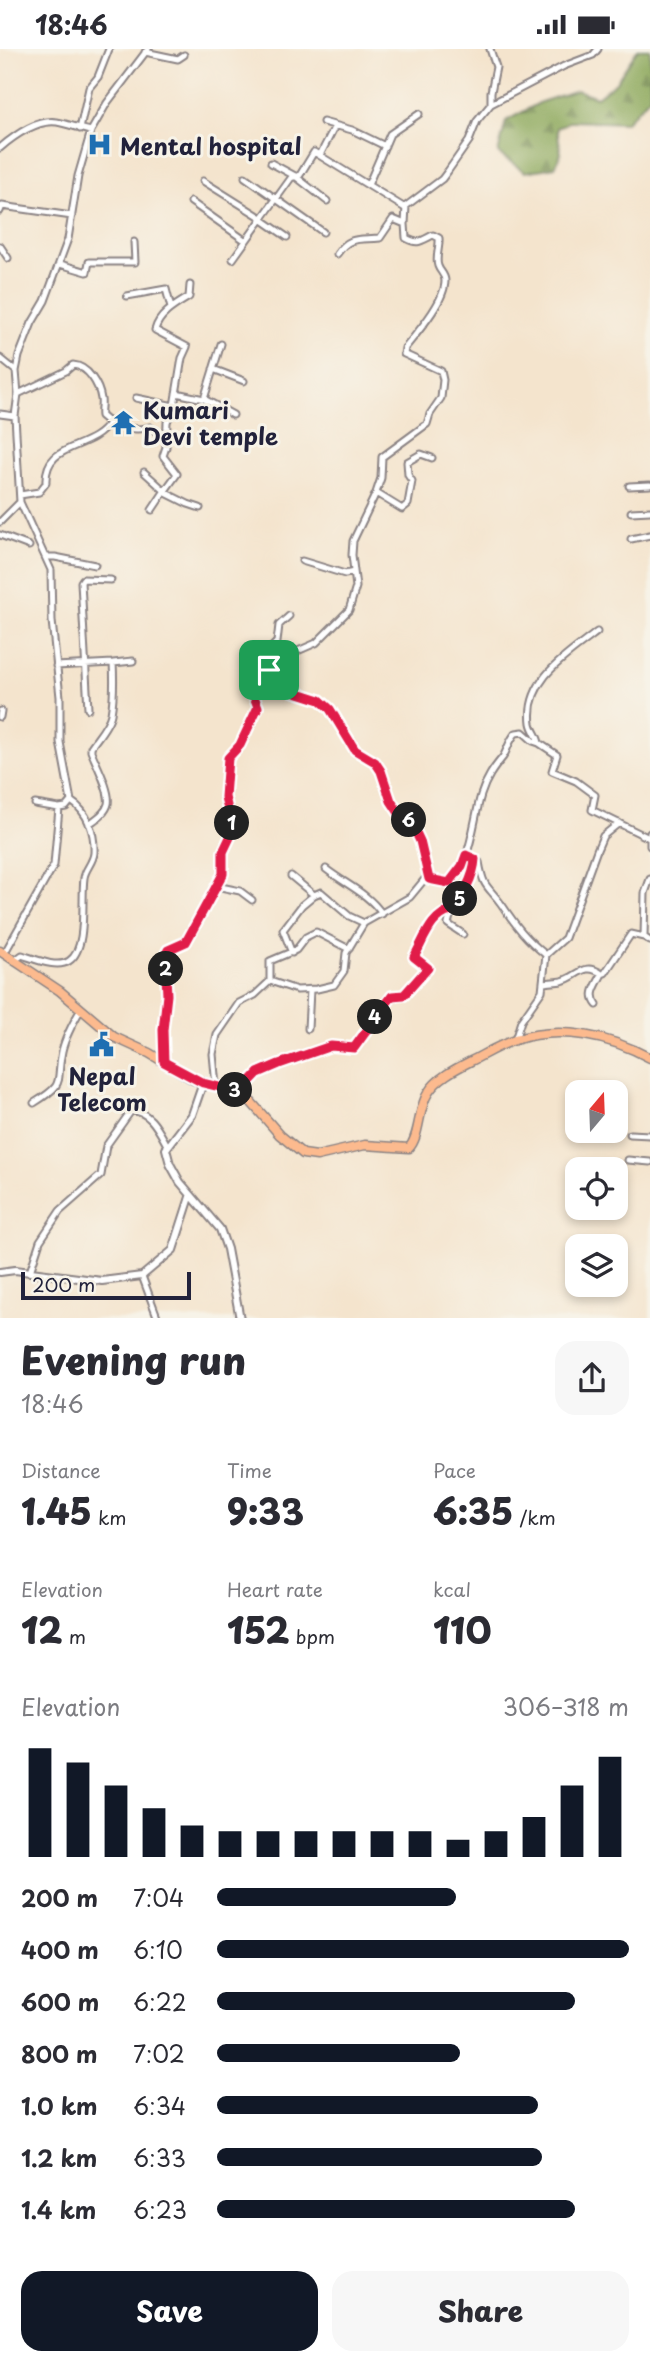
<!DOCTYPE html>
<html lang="en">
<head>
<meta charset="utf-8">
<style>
  body { margin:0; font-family:"Playpen Sans",sans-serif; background:#f7f7f7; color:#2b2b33; height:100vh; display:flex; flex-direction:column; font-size:26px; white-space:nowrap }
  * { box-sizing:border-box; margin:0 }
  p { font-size:23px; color:#7c7c81 }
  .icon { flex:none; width:38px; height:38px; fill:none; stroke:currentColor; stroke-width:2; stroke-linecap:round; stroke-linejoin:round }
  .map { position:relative; height:1269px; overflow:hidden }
  .details { display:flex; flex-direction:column; background:#fff; flex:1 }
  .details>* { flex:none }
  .needle { width:46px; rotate:19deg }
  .fabs { position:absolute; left:565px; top:1031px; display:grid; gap:14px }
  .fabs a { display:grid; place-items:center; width:63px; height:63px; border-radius:14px; background:#fff; box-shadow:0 4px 10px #0003; font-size:35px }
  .scale { position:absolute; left:21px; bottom:18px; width:170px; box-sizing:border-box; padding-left:7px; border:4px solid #22223b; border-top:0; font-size:19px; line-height:24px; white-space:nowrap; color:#22223b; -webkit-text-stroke:5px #f7f3e8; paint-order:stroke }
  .pin { position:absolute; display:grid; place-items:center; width:60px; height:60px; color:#fff; margin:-30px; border-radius:14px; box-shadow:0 4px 10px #0006 }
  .km { position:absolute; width:35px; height:35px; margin:-18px; border-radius:50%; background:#222; color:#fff; font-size:19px; line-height:35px; text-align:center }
  .round { display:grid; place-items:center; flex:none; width:74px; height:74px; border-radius:21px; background:#f7f7f7 }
  .overview { display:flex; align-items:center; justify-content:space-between; height:119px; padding:0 21px }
  h1 { font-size:38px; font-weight:800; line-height:52px }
  .figures { display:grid; grid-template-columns:repeat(3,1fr); gap:10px; height:119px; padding:7px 21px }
  .figures div { display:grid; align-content:center }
  .figures b { font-size:35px; font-weight:800 }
  .figures small { font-size:19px; font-weight:400 }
  .figures p { font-size:19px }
  .chart { height:196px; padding:14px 21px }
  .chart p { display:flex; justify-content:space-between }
  .chart svg { width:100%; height:126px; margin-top:7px; stroke:#111827; stroke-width:6 }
  .button { display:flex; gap:14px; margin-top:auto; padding:14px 21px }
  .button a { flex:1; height:80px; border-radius:21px; background:#111827; color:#fff; font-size:28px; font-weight:800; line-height:80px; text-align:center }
  .button a+a { background:#f7f7f7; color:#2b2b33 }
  ul { padding:0 21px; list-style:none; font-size:23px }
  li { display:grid; grid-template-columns:112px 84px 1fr; align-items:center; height:52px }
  li i { height:18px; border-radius:9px; background:#111827 }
  .status { display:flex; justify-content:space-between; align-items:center; height:49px; padding:0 35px; background:#fff; direction:ltr }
  .status svg { height:19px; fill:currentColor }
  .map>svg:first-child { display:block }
  .forest { fill:url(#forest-firs); stroke:#56644a; stroke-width:2 }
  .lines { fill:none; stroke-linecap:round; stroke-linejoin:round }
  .minor-casing { stroke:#8b8384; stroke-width:9 }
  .tertiary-casing { stroke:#8b8384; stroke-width:10 }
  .primary-casing { stroke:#8b8384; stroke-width:11 }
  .minor { stroke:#fff; stroke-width:5 }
  .tertiary { stroke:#fff; stroke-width:6 }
  .primary { stroke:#fcba8e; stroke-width:8 }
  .route-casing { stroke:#fff; stroke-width:14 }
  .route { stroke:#e11d48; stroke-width:9 }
  .labels { text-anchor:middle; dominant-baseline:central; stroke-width:6; stroke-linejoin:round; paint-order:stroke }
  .poi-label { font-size:23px; font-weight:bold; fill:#22223b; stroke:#f7f3e8; text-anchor:start }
</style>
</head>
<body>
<div class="status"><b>18:46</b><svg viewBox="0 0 49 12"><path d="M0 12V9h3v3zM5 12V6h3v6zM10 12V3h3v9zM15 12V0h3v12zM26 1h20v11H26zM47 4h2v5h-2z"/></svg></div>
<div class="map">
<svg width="650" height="1270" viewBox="0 0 650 1270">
  <defs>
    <pattern id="forest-firs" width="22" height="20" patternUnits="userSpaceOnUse" patternTransform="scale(1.75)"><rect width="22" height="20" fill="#8ba75a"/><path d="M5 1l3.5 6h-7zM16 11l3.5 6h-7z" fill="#71884c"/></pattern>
  </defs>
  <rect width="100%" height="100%" fill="#f7f3e8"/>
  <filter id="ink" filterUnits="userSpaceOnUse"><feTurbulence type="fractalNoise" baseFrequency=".0143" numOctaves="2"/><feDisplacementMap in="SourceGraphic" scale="14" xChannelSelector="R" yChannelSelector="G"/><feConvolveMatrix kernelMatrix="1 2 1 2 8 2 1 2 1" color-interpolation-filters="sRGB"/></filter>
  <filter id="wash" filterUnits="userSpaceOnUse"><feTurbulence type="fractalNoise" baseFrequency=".00686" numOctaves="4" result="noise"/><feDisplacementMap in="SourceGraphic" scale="28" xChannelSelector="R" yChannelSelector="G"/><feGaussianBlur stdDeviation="1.57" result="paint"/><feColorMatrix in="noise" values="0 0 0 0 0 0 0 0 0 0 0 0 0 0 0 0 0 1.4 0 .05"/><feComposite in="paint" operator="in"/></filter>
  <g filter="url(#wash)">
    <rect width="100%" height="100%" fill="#f4e4cd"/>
    <path class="forest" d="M638,0H650V48L625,74L571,72L557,79L561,104L555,118L525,123L498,104L506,72L541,53L577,41L597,48L616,33Z"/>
  </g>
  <g filter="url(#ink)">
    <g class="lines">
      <defs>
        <path id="minor" d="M490,0L496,18L491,43V55L564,17L593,6L598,0
          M145,3L178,10L184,6
          M323,73L352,81L385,97
          M80,80L89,39L98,28L109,0
          M0,99C14,87 38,70 57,73C69,75 80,80 91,82
          M320,106L335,77
          M271,114L295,127L327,152
          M245,128L323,183
          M203,132L262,169
          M368,136L390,85L419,65
          M191,153L246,192
          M0,162L2,157L72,167
          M261,170L287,188
          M405,175L406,189C418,196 421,192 433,186L439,189C440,198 435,209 438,217C440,223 445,225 445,232C445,252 417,284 405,299L404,305L441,322L443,331L441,349L430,365L427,375L382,408L381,429L376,444L353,492L352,506L356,538L349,561L316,594L284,608L269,621L292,642L320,651L330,660L355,701L375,713L381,722L391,752L399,764L411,773L420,792L429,830
          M0,197L8,209
          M337,205C350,186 360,191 380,189L393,170L405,175L406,157L442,130L448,122L469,92L477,72L491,55
          M233,210L291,129L300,126L314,103L405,159
          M60,215L87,223L89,213H135L134,193
          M190,236L189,248C176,256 159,265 155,281L187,298L182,309L174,357L167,373L166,398L163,407L177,425L164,443L188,455L200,459
          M127,247L166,240L171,259
          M0,309L16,322
          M213,320L244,332
          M176,344L204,350L233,366
          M18,345L66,322L73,316C88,317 99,336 101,350C102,355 100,361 101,367C112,378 136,383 150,378L165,390
          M136,349L174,357
          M204,350L221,295
          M0,365L15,367
          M144,423L165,442
          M629,437L650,436
          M376,444L402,460L408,455L412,432L408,426L407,413L421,405L432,409
          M20,446L39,443L46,434C44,392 91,403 109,374
          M152,461L164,443
          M631,463L650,462
          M0,473L20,453L15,367L18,345L16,322L19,307L32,274L45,252L68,190L78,127L91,82L107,54L148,0
          M0,486L29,497
          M631,490L650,486
          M46,508H55L95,516
          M302,512L345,525L354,523
          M279,611L272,602V598L277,593L279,576L289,567
          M113,614L133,612
          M56,617L113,614C114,631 114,648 111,665C109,676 97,689 91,698V702C96,715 111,742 108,755C106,764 96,770 89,775
          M88,660L81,533L83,530L111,531
          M0,668L1,662
          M539,694L557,706L552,722L576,732L595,746L592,761L649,789
          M35,755L59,759
          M650,784V797
          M465,806L479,813C484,841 487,835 502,856C516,877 526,890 546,906
          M326,820C345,835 368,844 382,865
          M291,827L314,846L321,843L349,867L364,874
          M650,830L645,844L644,888L650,892
          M216,837L240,842L252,851
          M463,885L448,875C452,852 473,835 475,810
          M292,904L283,881L302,856L314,846
          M4,905L54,816L59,759L66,758L71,752L60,693V648L52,572L51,521L20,453
          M14,912L22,906C35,910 57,920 69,912C88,900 81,850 84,829C85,820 93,814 94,804C95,784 88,763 71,752
          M602,925L605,924L631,885L644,888
          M270,932V912L296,901L306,888L316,883L349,900
          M544,934C550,933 556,933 562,932C578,928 584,912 602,925C597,936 588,945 597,956
          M308,980L310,941
          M515,991L521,972L542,942L546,906L565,889L597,801L603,787L619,774
          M165,1013L163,980L168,946L166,904L187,890L223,825V803L233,782L225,748L227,715L228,709L244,690L258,658L253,645L269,621
          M216,1037L213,1005L217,986L239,954L255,946L270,932L297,941L317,940L334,936L344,922L346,904L364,874L410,848L424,831L433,829L449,834C471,816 473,772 481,746C486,730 493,720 503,708C508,700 509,691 516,684L523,683L533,692L539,694C538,687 532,681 531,674C525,630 568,606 597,583
          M240,1043L258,1024L279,1015L331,997L354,999L392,947L404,946L428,919L414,908C424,891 431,866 451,862
          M34,1054C68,1033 55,1034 62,1002C65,989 74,972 81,960
          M630,1085L650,1086
          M628,1111L650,1113
          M30,1223L40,1192L60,1162L101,1126L106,1097L131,1062C150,1061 159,1082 167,1096
          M142,1227L158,1270"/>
        <path id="tertiary" d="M203,1034L192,1066L166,1100L170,1115L180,1133L220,1180L227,1200L240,1270
          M0,1223L15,1221L102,1232L142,1227L173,1201L190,1148"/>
        <path id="primary" d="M0,902L60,942L114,988L149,1004L194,1031L244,1045L280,1086L303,1105L317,1107L365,1096L409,1099C420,1088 418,1059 428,1044C437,1029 455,1020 471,1012C485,1005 499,996 515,991C560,976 610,987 650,1009"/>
      </defs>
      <use href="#minor" class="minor-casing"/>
      <use href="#tertiary" class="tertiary-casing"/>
      <use href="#primary" class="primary-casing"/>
      <use href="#minor" class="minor"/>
      <use href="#tertiary" class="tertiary"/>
      <use href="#primary" class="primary"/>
    </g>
  </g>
  <g class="lines" filter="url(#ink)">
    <defs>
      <path id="route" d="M269,621L292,642L320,651L330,660L355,701L375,713L381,722L391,752L399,764L411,773L420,792L429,830L449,834L462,817L466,806L475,810C474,829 462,847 451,862C431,866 424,891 414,908L428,919L404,946L392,947L354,999L331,997L279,1015L258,1024L240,1043L203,1034L164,1013L163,981L167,946L165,907L168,901L186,893L223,825V803L233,782L225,748L228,709L240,696L258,658L253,645Z"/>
    </defs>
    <use href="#route" class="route-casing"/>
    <use href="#route" class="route"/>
  </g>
  <defs>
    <symbol id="hospital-bare" viewBox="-9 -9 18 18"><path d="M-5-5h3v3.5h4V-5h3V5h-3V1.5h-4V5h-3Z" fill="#1f6fb2" stroke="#f7f3e8" stroke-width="2.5" paint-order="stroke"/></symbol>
    <symbol id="temple-bare" viewBox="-9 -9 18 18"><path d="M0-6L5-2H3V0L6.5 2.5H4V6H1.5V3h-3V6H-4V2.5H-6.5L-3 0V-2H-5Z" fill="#1f6fb2" stroke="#f7f3e8" stroke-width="2.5" paint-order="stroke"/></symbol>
    <symbol id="civic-bare" viewBox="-9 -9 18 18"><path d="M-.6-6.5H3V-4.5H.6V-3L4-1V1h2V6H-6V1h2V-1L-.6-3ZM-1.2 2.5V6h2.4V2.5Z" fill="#1f6fb2" stroke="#f7f3e8" stroke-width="2.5" paint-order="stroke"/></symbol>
  </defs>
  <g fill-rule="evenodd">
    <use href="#hospital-bare" x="82" y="78" width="35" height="35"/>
    <use href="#temple-bare" x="106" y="356" width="35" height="35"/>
    <use href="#civic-bare" x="84" y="978" width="35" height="35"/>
  </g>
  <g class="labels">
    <g class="poi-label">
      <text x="120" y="96">Mental hospital</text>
      <text x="143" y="360">Kumari<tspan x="143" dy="26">Devi temple</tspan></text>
      <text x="102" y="1026" text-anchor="middle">Nepal<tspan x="102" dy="26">Telecom</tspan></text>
    </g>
  </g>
</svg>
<div class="fabs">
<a><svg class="needle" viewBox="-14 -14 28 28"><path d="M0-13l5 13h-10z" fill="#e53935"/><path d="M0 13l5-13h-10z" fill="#7c7c81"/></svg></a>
<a><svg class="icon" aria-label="locate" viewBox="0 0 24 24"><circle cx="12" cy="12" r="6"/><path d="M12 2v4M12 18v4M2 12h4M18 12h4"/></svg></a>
<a><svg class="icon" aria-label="layers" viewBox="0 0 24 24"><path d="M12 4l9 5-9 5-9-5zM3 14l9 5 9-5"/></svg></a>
</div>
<div class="scale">200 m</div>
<div class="pin" style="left:269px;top:621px;background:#1e9e55"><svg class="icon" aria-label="arrive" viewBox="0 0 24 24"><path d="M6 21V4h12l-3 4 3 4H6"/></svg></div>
<b class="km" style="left:232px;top:774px">1</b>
<b class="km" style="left:166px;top:920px">2</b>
<b class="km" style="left:235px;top:1041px">3</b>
<b class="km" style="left:375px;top:968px">4</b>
<b class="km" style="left:460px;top:850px">5</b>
<b class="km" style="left:409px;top:771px">6</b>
</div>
<section class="details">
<div class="overview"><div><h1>Evening run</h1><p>18:46</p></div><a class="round"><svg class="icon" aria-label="share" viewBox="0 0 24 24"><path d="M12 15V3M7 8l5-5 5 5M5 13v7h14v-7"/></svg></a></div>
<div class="figures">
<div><p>Distance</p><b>1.45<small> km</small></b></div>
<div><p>Time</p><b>9:33</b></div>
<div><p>Pace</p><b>6:35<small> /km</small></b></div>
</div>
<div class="figures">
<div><p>Elevation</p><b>12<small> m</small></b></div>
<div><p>Heart rate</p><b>152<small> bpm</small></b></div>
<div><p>kcal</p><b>110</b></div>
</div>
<div class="chart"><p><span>Elevation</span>306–318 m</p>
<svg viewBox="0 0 160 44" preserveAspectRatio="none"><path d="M5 44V6M15 44V11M25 44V19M35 44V27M45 44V33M55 44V35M65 44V35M75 44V35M85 44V35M95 44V35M105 44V35M115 44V38M125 44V35M135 44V30M145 44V19M155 44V9"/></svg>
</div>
<ul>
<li><b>200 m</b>7:04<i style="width:58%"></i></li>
<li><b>400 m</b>6:10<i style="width:100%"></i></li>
<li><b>600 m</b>6:22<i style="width:87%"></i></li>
<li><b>800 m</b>7:02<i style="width:59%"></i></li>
<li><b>1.0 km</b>6:34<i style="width:78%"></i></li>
<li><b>1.2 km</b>6:33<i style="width:79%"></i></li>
<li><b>1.4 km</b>6:23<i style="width:87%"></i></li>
</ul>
<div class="button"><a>Save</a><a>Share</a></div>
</section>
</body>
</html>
